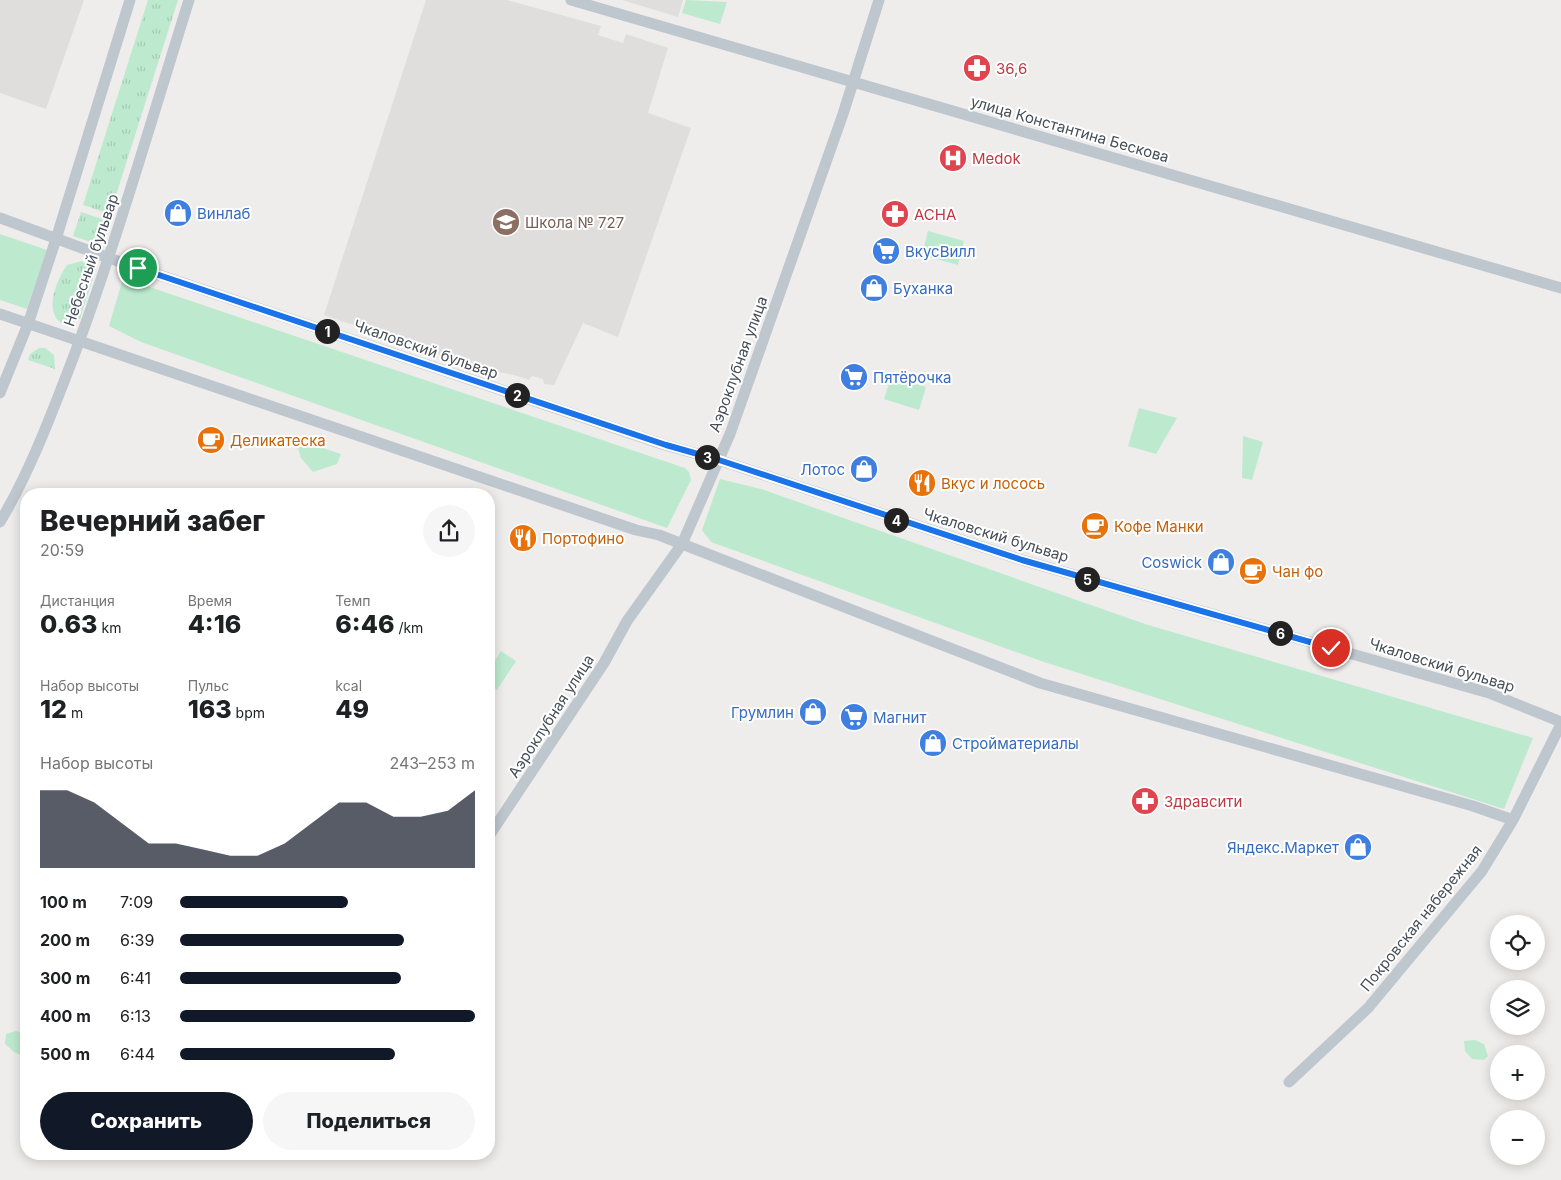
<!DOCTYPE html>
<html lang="ru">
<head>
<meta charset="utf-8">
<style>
  body { margin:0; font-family:Inter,sans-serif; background:#f6f6f6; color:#202124; height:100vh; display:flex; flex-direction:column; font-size:19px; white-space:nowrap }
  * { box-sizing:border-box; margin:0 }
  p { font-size:16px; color:#757577 }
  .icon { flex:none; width:28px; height:28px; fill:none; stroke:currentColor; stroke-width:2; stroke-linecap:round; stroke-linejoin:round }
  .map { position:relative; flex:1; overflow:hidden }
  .details { position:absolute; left:20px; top:488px; width:475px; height:672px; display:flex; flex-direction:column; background:#fff; border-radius:20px; box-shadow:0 2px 12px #0003 }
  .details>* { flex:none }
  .tools { position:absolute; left:1490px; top:915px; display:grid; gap:10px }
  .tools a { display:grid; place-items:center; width:55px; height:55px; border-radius:50%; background:#fff; box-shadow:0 2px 12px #0003; font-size:25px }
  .pin { position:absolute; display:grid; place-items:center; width:42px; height:42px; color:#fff; margin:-21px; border:2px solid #fff; border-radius:50%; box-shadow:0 1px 5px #0007 }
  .km { position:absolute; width:25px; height:25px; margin:-12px; border-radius:50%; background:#222; color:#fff; font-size:14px; line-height:25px; text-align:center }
  .round { display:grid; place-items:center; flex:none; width:52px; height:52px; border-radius:26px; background:#f6f6f6 }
  .summary { display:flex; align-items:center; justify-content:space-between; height:85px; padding:0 20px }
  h1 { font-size:28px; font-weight:800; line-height:38px }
  .metrics { display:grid; grid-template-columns:repeat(3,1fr); gap:8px; height:85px; padding:5px 20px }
  .metrics div { display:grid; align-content:center }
  .metrics b { font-size:25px; font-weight:800 }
  .metrics small { font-size:14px; font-weight:400 }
  .metrics p { font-size:14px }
  .chart { height:140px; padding:10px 20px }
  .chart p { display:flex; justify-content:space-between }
  .chart svg { width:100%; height:90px; margin-top:5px; fill:#111827; opacity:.7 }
  .button { display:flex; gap:10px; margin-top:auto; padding:10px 20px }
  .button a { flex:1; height:58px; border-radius:30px; background:#111827; color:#fff; font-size:20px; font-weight:800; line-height:58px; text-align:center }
  .button a+a { background:#f6f6f6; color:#202124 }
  ul { padding:0 20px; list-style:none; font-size:16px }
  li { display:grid; grid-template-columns:80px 60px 1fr; align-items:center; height:38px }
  li i { height:12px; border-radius:6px; background:#111827 }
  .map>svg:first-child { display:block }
  .education { fill:#e0dddd }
  .grass { fill:url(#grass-tufts) }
  .park { fill:#bdeacf }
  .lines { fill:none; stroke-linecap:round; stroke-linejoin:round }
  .minor { stroke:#bec6ce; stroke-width:11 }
  .route-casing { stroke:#fff; stroke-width:10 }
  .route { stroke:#1a73e8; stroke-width:6 }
  .labels { text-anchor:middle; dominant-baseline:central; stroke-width:4; stroke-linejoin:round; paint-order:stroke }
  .health-label { font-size:15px; fill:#be3a42; stroke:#fff; text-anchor:start }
  .street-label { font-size:15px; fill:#464f58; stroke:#fff }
  .shop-label { font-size:15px; fill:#366cbe; stroke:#fff; text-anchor:start }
  .education-label { font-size:15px; fill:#785e54; stroke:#fff; text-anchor:start }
  .food-label { font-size:15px; fill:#c56008; stroke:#fff; text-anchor:start }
</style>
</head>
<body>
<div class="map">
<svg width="1561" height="1180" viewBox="0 0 1561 1180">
  <defs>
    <pattern id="grass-tufts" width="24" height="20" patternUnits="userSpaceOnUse" patternTransform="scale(1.25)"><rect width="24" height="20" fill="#bdeacf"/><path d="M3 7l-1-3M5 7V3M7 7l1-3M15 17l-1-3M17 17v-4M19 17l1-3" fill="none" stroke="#a4cab4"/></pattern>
  </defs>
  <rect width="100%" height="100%" fill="#efecec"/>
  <path class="education" d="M0,0H84L46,109L0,93Z
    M426,0H507L601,26L598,35L623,43L626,34L668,48L648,113L691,128L618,337L583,323L554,385L544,384L543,379L532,376L529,380L514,375L482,369L324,315Z
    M622,0H683L678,17Z"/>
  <path class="grass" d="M148,0H178L110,214L83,205Z
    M81,212L108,221L100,245L73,236Z
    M82,261L90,268L93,278L80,319L63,324C43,313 56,281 67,265Z
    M39,348H45L54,355L55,369L28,360L30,354Z"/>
  <path class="park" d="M686,0L727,2L720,24L682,13Z
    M928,231L964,241L958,265L922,255Z
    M0,234L47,250L27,309L0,300Z
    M123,278L685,468L689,472L691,480L667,528L141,342L109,326Z
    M891,377L926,387L919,410L884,399Z
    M1139,408L1177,418L1156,454L1128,446Z
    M1243,436L1263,442L1252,480L1242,478Z
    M295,439L341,454L337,464L313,472L301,458Z
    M720,479L761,489L1145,624L1533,738L1504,809L1044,662L711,542L702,530Z
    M501,651L516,661L497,690L489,684V670Z
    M16,1031L26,1034V1054L23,1056L14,1052L5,1044L6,1034Z
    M1475,1040L1484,1044L1488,1056L1484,1060L1472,1059L1465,1051L1464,1041Z"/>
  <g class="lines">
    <path class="minor" d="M571,0L1561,288
      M0,218L109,258L665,445L719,460L1022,560L1489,693L1561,722
      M0,314L636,530L659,535L1040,683L1473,806L1513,820
      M0,393L28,324L56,239L130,0
      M0,522C31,470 53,410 75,353C118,237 152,118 189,0
      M489,836L604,663L627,621L682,544L730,434L843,114L879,0
      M1289,1082L1368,1008L1482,871L1513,820L1561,724"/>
  </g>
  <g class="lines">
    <defs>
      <path id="route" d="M138,268L666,445L719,460L1022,560L1331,648"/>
    </defs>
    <use href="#route" class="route-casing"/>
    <use href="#route" class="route"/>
  </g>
  <defs>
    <symbol id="pharmacy-disc" viewBox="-11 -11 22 22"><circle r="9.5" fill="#e0444e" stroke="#fff"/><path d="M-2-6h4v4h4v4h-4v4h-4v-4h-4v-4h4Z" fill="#fff"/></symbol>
    <symbol id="hospital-disc" viewBox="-11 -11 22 22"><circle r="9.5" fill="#e0444e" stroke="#fff"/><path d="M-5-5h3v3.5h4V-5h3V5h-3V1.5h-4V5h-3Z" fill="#fff"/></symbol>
    <symbol id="shop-disc" viewBox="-11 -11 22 22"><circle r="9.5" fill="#3f7fe0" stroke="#fff"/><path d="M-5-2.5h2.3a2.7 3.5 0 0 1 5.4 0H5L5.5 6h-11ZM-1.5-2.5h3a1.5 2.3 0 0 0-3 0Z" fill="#fff"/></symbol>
    <symbol id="school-disc" viewBox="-11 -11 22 22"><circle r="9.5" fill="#8d6e63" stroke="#fff"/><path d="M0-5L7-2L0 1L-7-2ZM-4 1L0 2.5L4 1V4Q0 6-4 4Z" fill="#fff"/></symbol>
    <symbol id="supermarket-disc" viewBox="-11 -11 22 22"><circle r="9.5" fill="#3f7fe0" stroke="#fff"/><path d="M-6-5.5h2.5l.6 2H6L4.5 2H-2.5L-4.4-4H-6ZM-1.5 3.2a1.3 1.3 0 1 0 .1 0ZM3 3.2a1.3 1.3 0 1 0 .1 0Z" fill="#fff"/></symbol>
    <symbol id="cafe-disc" viewBox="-11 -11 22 22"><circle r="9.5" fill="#e8710a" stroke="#fff"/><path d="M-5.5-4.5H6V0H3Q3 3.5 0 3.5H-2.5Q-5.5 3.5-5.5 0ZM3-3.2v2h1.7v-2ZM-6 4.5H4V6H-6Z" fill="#fff"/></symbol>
    <symbol id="restaurant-disc" viewBox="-11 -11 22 22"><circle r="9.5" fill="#e8710a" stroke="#fff"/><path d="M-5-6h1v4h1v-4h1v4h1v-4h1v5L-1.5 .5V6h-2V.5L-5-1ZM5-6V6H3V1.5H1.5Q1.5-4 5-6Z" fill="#fff"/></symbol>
  </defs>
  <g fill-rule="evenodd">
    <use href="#pharmacy-disc" x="961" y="52" width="32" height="32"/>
    <use href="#hospital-disc" x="937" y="142" width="32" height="32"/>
    <use href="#shop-disc" x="162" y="197" width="32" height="32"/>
    <use href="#pharmacy-disc" x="879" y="198" width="32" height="32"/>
    <use href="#school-disc" x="490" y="206" width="32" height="32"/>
    <use href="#supermarket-disc" x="870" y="235" width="32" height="32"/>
    <use href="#shop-disc" x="858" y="272" width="32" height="32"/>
    <use href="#supermarket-disc" x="838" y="361" width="32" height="32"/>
    <use href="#cafe-disc" x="195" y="424" width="32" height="32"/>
    <use href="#shop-disc" x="848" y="453" width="32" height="32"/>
    <use href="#restaurant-disc" x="906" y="467" width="32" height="32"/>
    <use href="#cafe-disc" x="1079" y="510" width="32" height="32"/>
    <use href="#restaurant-disc" x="507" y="522" width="32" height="32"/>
    <use href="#shop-disc" x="1205" y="546" width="32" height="32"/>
    <use href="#cafe-disc" x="1237" y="555" width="32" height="32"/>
    <use href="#shop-disc" x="797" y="696" width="32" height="32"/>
    <use href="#supermarket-disc" x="838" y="701" width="32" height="32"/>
    <use href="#shop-disc" x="917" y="727" width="32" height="32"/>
    <use href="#pharmacy-disc" x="1129" y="785" width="32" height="32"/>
    <use href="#shop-disc" x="1342" y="831" width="32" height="32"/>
  </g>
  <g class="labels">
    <g class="health-label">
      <text x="996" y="68">36,6</text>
      <text x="972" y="158">Medok</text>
      <text x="914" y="214">АСНА</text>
      <text x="1164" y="801">Здравсити</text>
    </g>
    <g class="street-label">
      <text transform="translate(1070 129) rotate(16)">улица Константина Бескова</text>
      <text transform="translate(91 260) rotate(-71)">Небесный бульвар</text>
      <text transform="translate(426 349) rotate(19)">Чкаловский бульвар</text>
      <text transform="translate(738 364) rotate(-70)">Аэроклубная улица</text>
      <text transform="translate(996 535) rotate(17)">Чкаловский бульвар</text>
      <text transform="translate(1442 665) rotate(17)">Чкаловский бульвар</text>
      <text transform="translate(551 716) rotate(-57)">Аэроклубная улица</text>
      <text transform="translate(1421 918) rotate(-51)">Покровская набережная</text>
    </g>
    <g class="shop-label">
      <text x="197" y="213">Винлаб</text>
      <text x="905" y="251">ВкусВилл</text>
      <text x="893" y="288">Буханка</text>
      <text x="873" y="377">Пятёрочка</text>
      <text x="845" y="469" text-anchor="end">Лотос</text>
      <text x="1202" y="562" text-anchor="end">Coswick</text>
      <text x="794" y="712" text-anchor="end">Грумлин</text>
      <text x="873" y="717">Магнит</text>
      <text x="952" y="743">Стройматериалы</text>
      <text x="1339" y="847" text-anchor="end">Яндекс.Маркет</text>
    </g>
    <g class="education-label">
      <text x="525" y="222">Школа № 727</text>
    </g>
    <g class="food-label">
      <text x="230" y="440">Деликатеска</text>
      <text x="941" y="483">Вкус и лосось</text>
      <text x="1114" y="526">Кофе Манки</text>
      <text x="542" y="538">Портофино</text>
      <text x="1272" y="571">Чан фо</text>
    </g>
  </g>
</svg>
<div class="tools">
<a><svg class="icon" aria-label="locate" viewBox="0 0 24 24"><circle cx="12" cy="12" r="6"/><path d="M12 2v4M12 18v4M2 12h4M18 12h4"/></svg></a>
<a><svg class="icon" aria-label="layers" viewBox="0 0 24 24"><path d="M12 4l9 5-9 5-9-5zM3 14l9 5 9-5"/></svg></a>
<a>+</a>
<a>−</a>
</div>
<div class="pin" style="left:138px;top:268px;background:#1e9e55"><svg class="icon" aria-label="arrive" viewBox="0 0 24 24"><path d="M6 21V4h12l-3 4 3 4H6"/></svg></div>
<div class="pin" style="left:1331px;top:648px;background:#d93025"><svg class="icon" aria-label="check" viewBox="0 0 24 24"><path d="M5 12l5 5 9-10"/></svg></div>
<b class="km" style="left:327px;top:331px">1</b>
<b class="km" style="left:517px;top:395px">2</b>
<b class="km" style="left:707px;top:457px">3</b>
<b class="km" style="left:896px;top:520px">4</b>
<b class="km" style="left:1087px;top:579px">5</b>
<b class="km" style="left:1280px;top:633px">6</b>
<section class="details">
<div class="summary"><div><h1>Вечерний забег</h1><p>20:59</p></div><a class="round"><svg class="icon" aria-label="share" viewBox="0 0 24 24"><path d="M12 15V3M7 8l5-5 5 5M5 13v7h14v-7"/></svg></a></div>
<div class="metrics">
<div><p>Дистанция</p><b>0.63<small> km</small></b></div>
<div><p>Время</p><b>4:16</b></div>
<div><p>Темп</p><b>6:46<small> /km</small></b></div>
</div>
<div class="metrics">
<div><p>Набор высоты</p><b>12<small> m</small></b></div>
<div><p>Пульс</p><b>163<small> bpm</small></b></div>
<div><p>kcal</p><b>49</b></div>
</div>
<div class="chart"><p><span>Набор высоты</span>243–253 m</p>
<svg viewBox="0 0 160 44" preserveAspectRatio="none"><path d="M0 44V6L10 6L20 12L30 22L40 32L50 32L60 35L70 38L80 38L90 32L100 22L110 12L120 12L130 19L140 19L150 16L160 6V44z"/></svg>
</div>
<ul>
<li><b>100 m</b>7:09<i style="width:57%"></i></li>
<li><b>200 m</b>6:39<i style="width:76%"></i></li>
<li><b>300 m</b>6:41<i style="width:75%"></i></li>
<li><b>400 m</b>6:13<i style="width:100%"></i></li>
<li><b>500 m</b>6:44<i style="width:73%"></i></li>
</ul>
<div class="button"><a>Сохранить</a><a>Поделиться</a></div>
</section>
</div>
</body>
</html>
